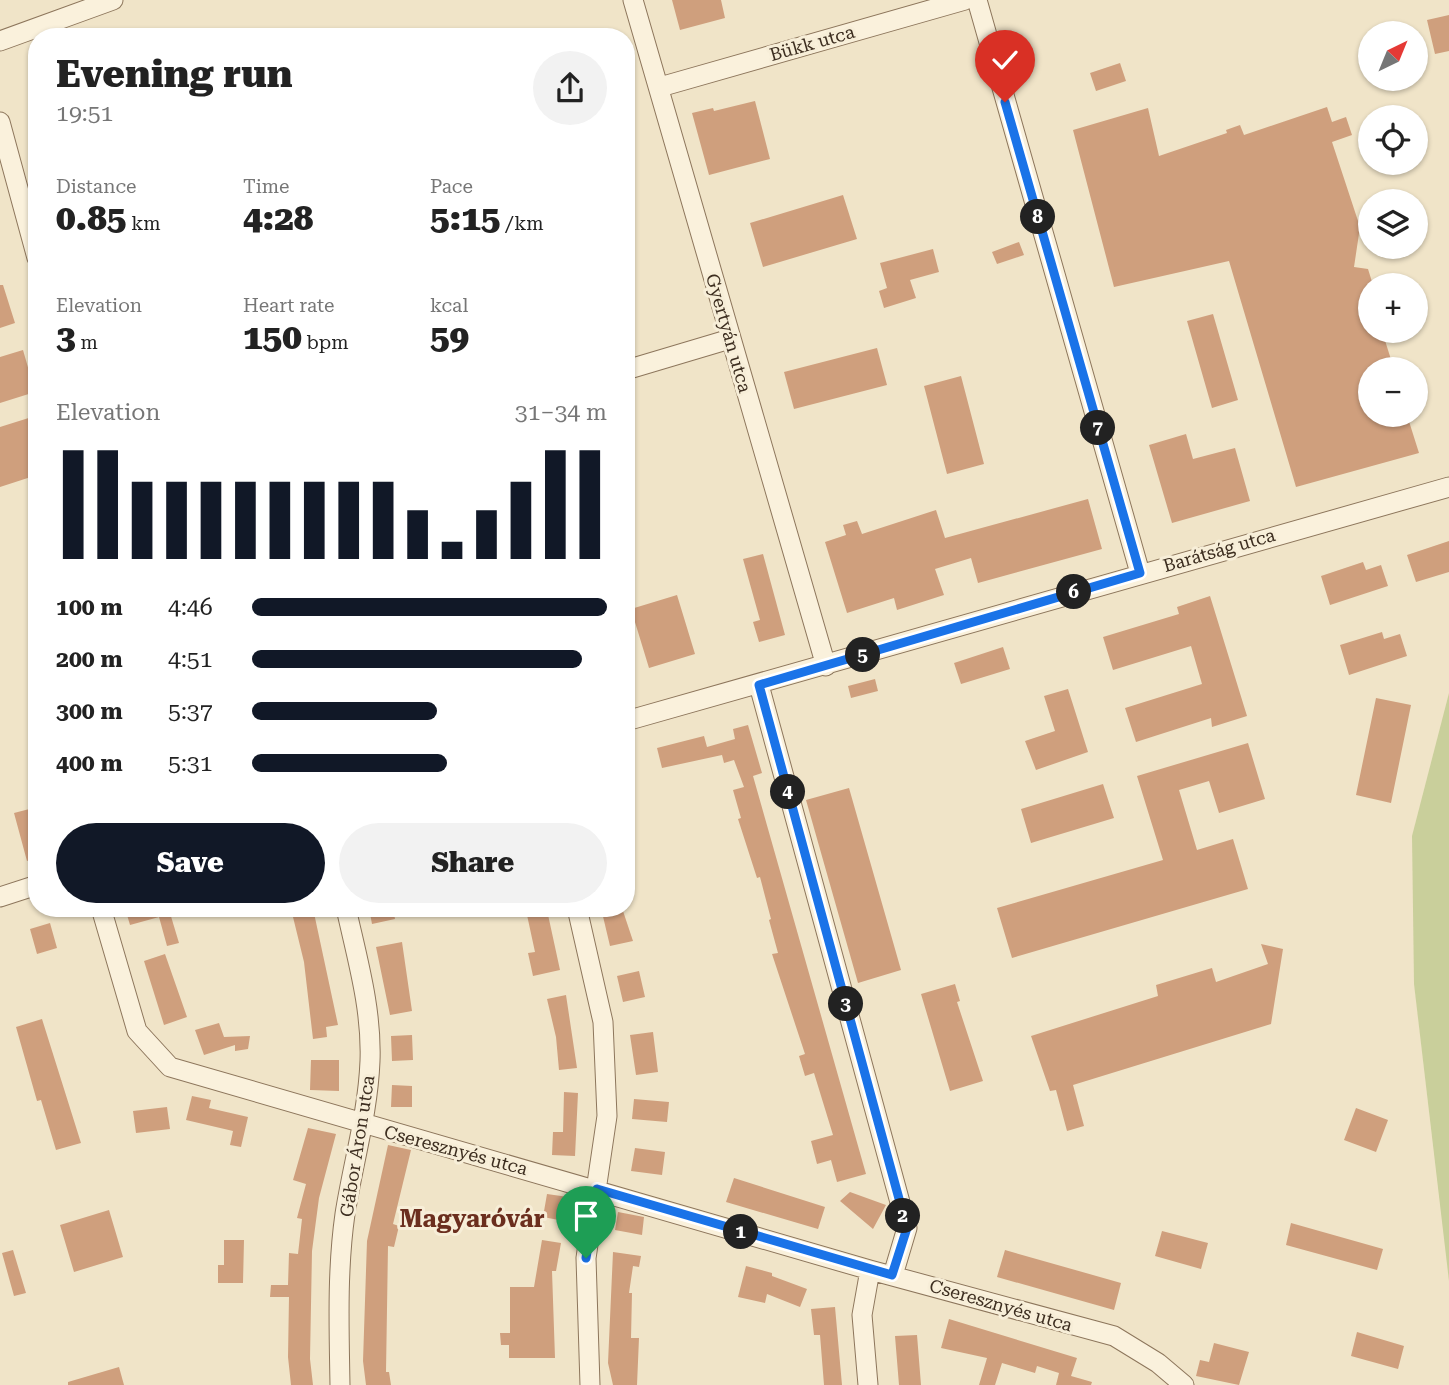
<!DOCTYPE html>
<html lang="en">
<head>
<meta charset="utf-8">
<style>
  body { margin:0; font-family:"Roboto Serif",serif; background:#f2f2f2; color:#222; height:100vh; display:flex; flex-direction:column; font-size:26px; white-space:nowrap }
  * { box-sizing:border-box; margin:0 }
  p { font-size:23px; color:#767676 }
  .icon { flex:none; width:38px; height:38px; fill:none; stroke:currentColor; stroke-width:2; stroke-linecap:round; stroke-linejoin:round }
  .map { position:relative; flex:1; overflow:hidden }
  .details { position:absolute; left:28px; top:28px; width:607px; height:889px; display:flex; flex-direction:column; background:#fff; border-radius:28px; box-shadow:0 2px 5px #0004 }
  .details>* { flex:none }
  .needle { width:46px; rotate:43deg }
  .tools { position:absolute; left:1358px; top:21px; display:grid; gap:14px }
  .tools a { display:grid; place-items:center; width:70px; height:70px; border-radius:50%; background:#fff; box-shadow:0 2px 5px #0004; font-size:35px }
  .pin { position:absolute; display:grid; place-items:center; width:60px; height:60px; color:#fff; margin:-72px -30px; border-radius:50% 50% 50% 0; rotate:-45deg; box-shadow:0 0 7px #0007 }
  .pin .icon { rotate:45deg }
  .km { position:absolute; width:35px; height:35px; margin:-18px; border-radius:50%; background:#222; color:#fff; font-size:19px; line-height:35px; text-align:center }
  .round { display:grid; place-items:center; flex:none; width:74px; height:74px; border-radius:37px; background:#f2f2f2 }
  .head { display:flex; align-items:center; justify-content:space-between; height:119px; padding:0 28px }
  h1 { font-size:38px; font-weight:800; line-height:52px }
  .figures { display:grid; grid-template-columns:repeat(3,1fr); gap:10px; height:119px; padding:7px 28px }
  .figures div { display:grid; align-content:center }
  .figures b { font-size:35px; font-weight:800 }
  .figures small { font-size:19px; font-weight:400 }
  .figures p { font-size:19px }
  .chart { height:196px; padding:14px 28px }
  .chart p { display:flex; justify-content:space-between }
  .chart svg { width:100%; height:126px; margin-top:7px; stroke:#111827; stroke-width:6 }
  .action { display:flex; gap:14px; margin-top:auto; padding:14px 28px }
  .action a { flex:1; height:80px; border-radius:42px; background:#111827; color:#fff; font-size:28px; font-weight:800; line-height:80px; text-align:center }
  .action a+a { background:#f2f2f2; color:#222 }
  ul { padding:0 28px; list-style:none; font-size:23px }
  li { display:grid; grid-template-columns:112px 84px 1fr; align-items:center; height:52px }
  li i { height:18px; border-radius:9px; background:#111827 }
  .map>svg:first-child { display:block }
  .green { fill:#c9cf9b }
  .building { fill:#cf9f7d }
  .lines { fill:none; stroke-linecap:round; stroke-linejoin:round }
  .minor-casing { stroke:#8d765c; stroke-width:21 }
  .minor { stroke:#faf1dc; stroke-width:19 }
  .route-casing { stroke:#fff; stroke-width:14 }
  .route { stroke:#1a73e8; stroke-width:9 }
  .labels { text-anchor:middle; dominant-baseline:central; stroke-width:6; stroke-linejoin:round; paint-order:stroke }
  .street-label { font-size:18px; fill:#3d2e20; stroke:#f7eed8 }
  .district-label { font-size:24px; font-weight:bold; fill:#6b2e1e; stroke:#f7eed8 }
</style>
</head>
<body>
<div class="map">
<svg width="1449" height="1385" viewBox="0 0 1449 1385">
  <rect width="100%" height="100%" fill="#f0e4c8"/>
  <path class="green" d="M1449,693V1281L1414,984L1412,836Z"/>
  <path class="building" d="M672,0H721L725,18L680,30Z
    M1449,15V51L1435,54L1427,20Z
    M1120,63L1126,81L1096,91L1090,73Z
    M755,101L770,159L709,175L692,113L713,108L714,111Z
    M1327,107L1332,122L1346,117L1352,135L1332,142L1360,227L1354,267L1368,269L1373,285H1370V331H1382L1394,369H1370V415H1407L1419,453L1296,487L1229,261L1114,287L1073,130L1148,108L1159,156L1227,133L1226,130L1240,125L1244,135Z
    M843,195L857,239L763,267L750,223Z
    M1019,242L1024,255L997,264L992,252Z
    M933,249L939,272L910,280L916,298L884,308L879,291L887,288L880,263Z
    M0,285H3L15,323L0,328Z
    M1213,314L1238,400L1212,408L1187,321Z
    M877,348L887,385L794,409L784,372Z
    M23,350L35,392L0,403V357Z
    M961,376L984,464L947,474L924,386Z
    M35,416L37,475L0,487V427Z
    M1186,434L1193,459L1235,448L1250,501L1172,523L1149,445Z
    M1088,499L1102,549L978,583L971,558L935,569L944,595L897,610L894,598L847,613L825,542L846,535L843,525L857,521L862,534L936,510L945,538Z
    M1449,541V572L1416,582L1407,555Z
    M763,554L785,635L759,642L753,622L760,620L743,559Z
    M1363,562L1366,570L1381,565L1388,586L1330,605L1321,576Z
    M677,595L695,654L649,668L631,609Z
    M1210,596L1247,716L1212,727L1211,718L1136,742L1125,708L1202,684L1191,646L1113,670L1103,637L1179,614L1177,607Z
    M1382,632L1384,639L1400,634L1407,656L1349,675L1340,645Z
    M1003,647L1010,669L961,684L954,663Z
    M875,679L878,691L851,698L848,686Z
    M1068,689L1088,752L1036,770L1025,741L1055,731L1044,696Z
    M1376,698L1411,705L1391,803L1356,795Z
    M748,725L762,773L753,776L866,1174L837,1182L831,1160L817,1164L811,1141L833,1135L814,1073L805,1076L799,1056L805,1054L772,954L778,953L769,920L771,919L760,877L757,878L738,819L741,818L733,790L744,787L734,760L724,763L722,755L662,768L657,748L704,736L707,747L735,739L733,729Z
    M1248,743L1265,799L1219,813L1209,781L1179,790L1197,850L1233,839L1248,889L1012,958L997,908L1163,860L1137,776Z
    M1103,784L1114,818L1031,843L1021,809Z
    M849,788L901,970L858,983L806,800Z
    M37,807V858L27,861L14,813Z
    M125,908H176V911L170,913L179,943L167,946L159,917L130,925Z
    M369,908H393L395,919L372,924Z
    M601,908H622L633,941L610,946Z
    M547,910L560,970L533,976L528,953L535,952L527,915Z
    M314,913L338,1025L326,1027L327,1037L313,1039L304,962L293,917Z
    M50,923L57,948L37,954L30,929Z
    M402,942L412,1011L390,1015L376,947Z
    M1261,944L1283,949L1271,1024L1073,1085L1084,1126L1067,1131L1056,1090L1050,1091L1031,1036L1158,996L1156,985L1212,968L1216,982L1268,964Z
    M165,954L187,1017L164,1025L144,961Z
    M639,971L645,997L623,1002L617,976Z
    M955,984L960,1001L957,1002L983,1081L950,1091L921,994Z
    M566,995L577,1068L559,1070L556,1037L547,999Z
    M42,1019L81,1143L56,1150L41,1100L37,1101L16,1027Z
    M219,1023L224,1037L250,1036L248,1049L235,1051V1045L204,1055L195,1030Z
    M653,1032L658,1072L636,1075L630,1035Z
    M412,1035L413,1060L392,1061L391,1036Z
    M311,1060H339V1091L310,1090Z
    M392,1085L412,1086V1107H391Z
    M564,1092L578,1093L575,1156L552,1155L553,1132H563Z
    M192,1096L211,1100L209,1108L248,1117L241,1147L230,1145L233,1131L186,1120Z
    M634,1099L669,1102L667,1122L632,1119Z
    M167,1107L170,1129L136,1133L133,1111Z
    M1356,1108L1388,1120L1376,1152L1344,1140Z
    M308,1128L336,1134L319,1198L312,1251L310,1359L313,1385H291L288,1357L289,1297H270L271,1285H288L289,1253L298,1254L302,1219L297,1218L306,1184L293,1180Z
    M388,1145L411,1150L393,1224L399,1226L394,1247L388,1246L386,1372H389L391,1385H366L363,1361L367,1241Z
    M635,1148L665,1152L662,1175L631,1171Z
    M734,1178L825,1207L818,1229L726,1202Z
    M850,1192L886,1205L873,1229L840,1201Z
    M547,1194L568,1197L564,1221L543,1217Z
    M109,1210L123,1257L74,1272L60,1225Z
    M618,1212L644,1217L642,1235L615,1230Z
    M1291,1223L1383,1249L1377,1270L1286,1245Z
    M1162,1231L1208,1243L1201,1269L1155,1256Z
    M224,1240H244L243,1283H218V1265H224Z
    M542,1240L561,1243L556,1271H552L555,1358H509V1345H501L500,1333H510V1287H534Z
    M13,1250L26,1293L14,1296L2,1253Z
    M1005,1250L1121,1283L1114,1310L997,1277Z
    M613,1252L641,1256L639,1267L633,1266L629,1293H632L631,1338H639L637,1385H613L608,1363Z
    M746,1266L772,1273V1276L807,1289L800,1307L767,1294L765,1303L738,1297Z
    M835,1307L842,1385H824L820,1335H814L811,1309Z
    M949,1319L1077,1358L1071,1376L1092,1382L1091,1385H1056L1059,1373L1037,1366L1035,1373L1002,1363L995,1385H979L987,1358L941,1348Z
    M1357,1332L1404,1346L1398,1369L1351,1356Z
    M917,1335L921,1385H899L895,1336Z
    M1214,1343L1249,1352L1239,1385L1196,1376L1200,1360L1209,1362Z
    M119,1367L124,1385H68V1382Z"/>
  <g class="lines">
    <defs>
      <path id="minor" d="M633,0L826,666
        M977,0L1140,573
        M0,41L113,0
        M660,87L965,0
        M0,122L37,258
        M626,370L730,339
        M759,685L907,1228L893,1275
        M626,721L1449,487
        M0,897L37,885
        M101,908L137,1031L170,1067L870,1270L1114,1336L1158,1363L1184,1385
        M577,908L603,1022L607,1116L586,1258L590,1385
        M340,1385C339,1328 337,1270 345,1214C353,1163 368,1113 370,1061C372,1009 357,958 346,908
        M868,1385L862,1315L870,1270"/>
    </defs>
    <use href="#minor" class="minor-casing"/>
    <use href="#minor" class="minor"/>
  </g>
  <g class="lines">
    <defs>
      <path id="route" d="M586,1258L597,1189L892,1275L907,1228L759,685L1140,573L1005,102"/>
    </defs>
    <use href="#route" class="route-casing"/>
    <use href="#route" class="route"/>
  </g>
  <g class="labels">
    <g class="street-label">
      <text transform="translate(812 43) rotate(-16)">Bükk utca</text>
      <text transform="translate(729 333) rotate(74)">Gyertyán utca</text>
      <text transform="translate(1219 550) rotate(-16)">Barátság utca</text>
      <text transform="translate(357 1146) rotate(-81)">Gábor Áron utca</text>
      <text transform="translate(456 1150) rotate(15)">Cseresznyés utca</text>
      <text transform="translate(1001 1305) rotate(16)">Cseresznyés utca</text>
    </g>
    <g class="district-label">
      <text x="472" y="1219">Magyaróvár</text>
    </g>
  </g>
</svg>
<div class="tools">
<a><svg class="needle" viewBox="-14 -14 28 28"><path d="M0-13l5 13h-10z" fill="#e53935"/><path d="M0 13l5-13h-10z" fill="#767676"/></svg></a>
<a><svg class="icon" aria-label="locate" viewBox="0 0 24 24"><circle cx="12" cy="12" r="6"/><path d="M12 2v4M12 18v4M2 12h4M18 12h4"/></svg></a>
<a><svg class="icon" aria-label="layers" viewBox="0 0 24 24"><path d="M12 4l9 5-9 5-9-5zM3 14l9 5 9-5"/></svg></a>
<a>+</a>
<a>−</a>
</div>
<div class="pin" style="left:586px;top:1258px;background:#1e9e55"><svg class="icon" aria-label="arrive" viewBox="0 0 24 24"><path d="M6 21V4h12l-3 4 3 4H6"/></svg></div>
<div class="pin" style="left:1005px;top:102px;background:#d93025"><svg class="icon" aria-label="check" viewBox="0 0 24 24"><path d="M5 12l5 5 9-10"/></svg></div>
<b class="km" style="left:741px;top:1232px">1</b>
<b class="km" style="left:903px;top:1216px">2</b>
<b class="km" style="left:846px;top:1004px">3</b>
<b class="km" style="left:788px;top:792px">4</b>
<b class="km" style="left:863px;top:655px">5</b>
<b class="km" style="left:1074px;top:592px">6</b>
<b class="km" style="left:1098px;top:428px">7</b>
<b class="km" style="left:1038px;top:217px">8</b>
<section class="details">
<div class="head"><div><h1>Evening run</h1><p>19:51</p></div><a class="round"><svg class="icon" aria-label="share" viewBox="0 0 24 24"><path d="M12 15V3M7 8l5-5 5 5M5 13v7h14v-7"/></svg></a></div>
<div class="figures">
<div><p>Distance</p><b>0.85<small> km</small></b></div>
<div><p>Time</p><b>4:28</b></div>
<div><p>Pace</p><b>5:15<small> /km</small></b></div>
</div>
<div class="figures">
<div><p>Elevation</p><b>3<small> m</small></b></div>
<div><p>Heart rate</p><b>150<small> bpm</small></b></div>
<div><p>kcal</p><b>59</b></div>
</div>
<div class="chart"><p><span>Elevation</span>31–34 m</p>
<svg viewBox="0 0 160 44" preserveAspectRatio="none"><path d="M5 44V6M15 44V6M25 44V17M35 44V17M45 44V17M55 44V17M65 44V17M75 44V17M85 44V17M95 44V17M105 44V27M115 44V38M125 44V27M135 44V17M145 44V6M155 44V6"/></svg>
</div>
<ul>
<li><b>100 m</b>4:46<i style="width:100%"></i></li>
<li><b>200 m</b>4:51<i style="width:93%"></i></li>
<li><b>300 m</b>5:37<i style="width:52%"></i></li>
<li><b>400 m</b>5:31<i style="width:55%"></i></li>
</ul>
<div class="action"><a>Save</a><a>Share</a></div>
</section>
</div>
</body>
</html>
